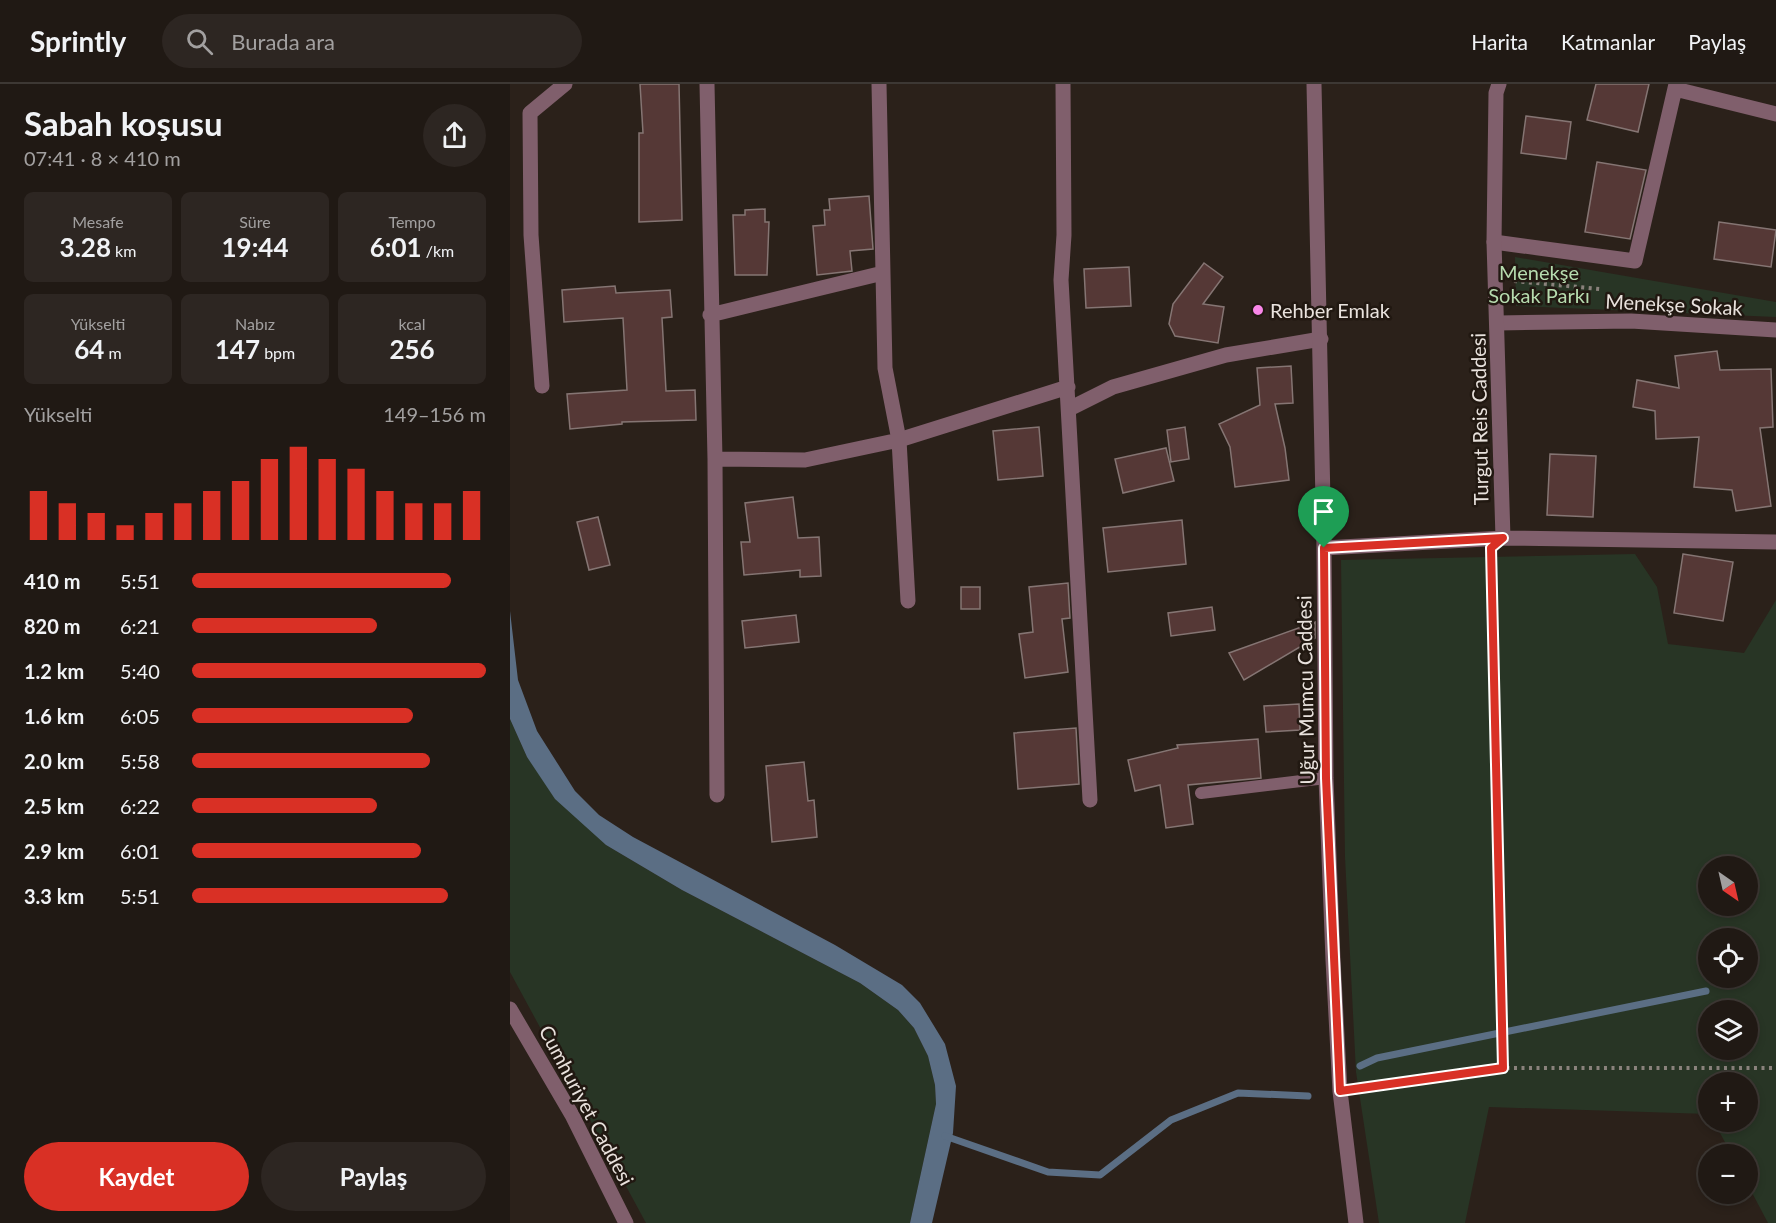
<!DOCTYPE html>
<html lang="tr">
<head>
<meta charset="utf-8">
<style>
  body { margin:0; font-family:Lato,sans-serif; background:#2d2622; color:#f1f3f6; height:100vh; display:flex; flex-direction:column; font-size:22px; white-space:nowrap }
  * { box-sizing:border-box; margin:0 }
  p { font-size:20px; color:#a2a0a0 }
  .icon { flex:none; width:33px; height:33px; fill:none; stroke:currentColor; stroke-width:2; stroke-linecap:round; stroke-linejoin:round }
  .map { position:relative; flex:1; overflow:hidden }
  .drawer { display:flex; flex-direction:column; background:#201914; width:510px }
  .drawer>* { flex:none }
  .needle { width:39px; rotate:146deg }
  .controls { position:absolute; left:1188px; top:772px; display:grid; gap:12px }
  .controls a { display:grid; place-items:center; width:60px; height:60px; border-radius:50%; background:#201914; box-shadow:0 3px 9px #0003,0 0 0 2px #3d3834; font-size:30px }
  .pin { position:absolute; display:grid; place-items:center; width:51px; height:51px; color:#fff; margin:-62px -26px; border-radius:50% 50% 50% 0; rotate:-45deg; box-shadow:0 0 6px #0007 }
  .pin .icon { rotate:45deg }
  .round { display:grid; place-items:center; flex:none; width:63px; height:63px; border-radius:32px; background:#2d2622 }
  .head { display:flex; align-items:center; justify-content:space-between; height:102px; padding:0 24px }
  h1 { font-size:33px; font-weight:700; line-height:45px }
  .stats { display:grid; grid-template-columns:repeat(3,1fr); gap:9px; height:102px; padding:6px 24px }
  .stats div { display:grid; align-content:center; border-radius:9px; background:#2d2622; text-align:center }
  .stats b { font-size:26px; font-weight:700 }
  .stats small { font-size:16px; font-weight:400 }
  .stats p { font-size:16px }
  .chart { height:168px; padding:12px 24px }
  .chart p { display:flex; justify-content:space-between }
  .chart svg { width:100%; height:108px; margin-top:6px; stroke:#d93025; stroke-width:6 }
  .button { display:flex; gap:12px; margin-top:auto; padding:12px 24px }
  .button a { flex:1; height:69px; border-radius:36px; background:#d93025; color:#fff; font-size:24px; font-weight:700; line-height:69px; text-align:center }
  .button a+a { background:#2d2622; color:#f1f3f6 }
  ul { padding:0 24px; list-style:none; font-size:20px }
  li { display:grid; grid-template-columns:96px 72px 1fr; align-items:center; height:45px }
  li i { height:15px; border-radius:8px; background:#d93025 }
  header { display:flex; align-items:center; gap:36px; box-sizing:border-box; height:84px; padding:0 30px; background:#201914; border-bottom:2px solid #3d3834 }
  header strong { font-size:28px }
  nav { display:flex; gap:33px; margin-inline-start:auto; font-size:21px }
  .search { width:420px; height:54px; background:#2d2622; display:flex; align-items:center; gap:15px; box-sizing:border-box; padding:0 21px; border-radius:33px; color:#a2a0a0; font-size:22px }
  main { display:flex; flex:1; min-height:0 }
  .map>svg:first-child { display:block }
  .green { fill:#283525; fill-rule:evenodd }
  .water { fill:#5b6e84 }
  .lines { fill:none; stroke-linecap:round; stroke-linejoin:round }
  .stream { stroke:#5b6e84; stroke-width:7 }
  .building { fill:#553836; stroke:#857573; stroke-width:1.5 }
  .path { stroke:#8a827c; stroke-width:4; stroke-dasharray:3 4.5; stroke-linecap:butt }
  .service { stroke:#805f6c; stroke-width:12 }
  .minor { stroke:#805f6c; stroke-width:15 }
  .tertiary { stroke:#805f6c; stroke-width:15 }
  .route-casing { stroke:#fff; stroke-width:12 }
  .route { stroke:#d93025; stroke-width:8 }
  .poi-dot { fill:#f987e8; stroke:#211811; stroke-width:2 }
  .labels { text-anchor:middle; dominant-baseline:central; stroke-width:5; stroke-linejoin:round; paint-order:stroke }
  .park-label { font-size:20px; fill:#b6dbae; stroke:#211811 }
  .street-label { font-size:20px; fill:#e9e2dd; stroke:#211811 }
  .poi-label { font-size:20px; fill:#e9e2dd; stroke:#211811; text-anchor:start }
</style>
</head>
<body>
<header>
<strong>Sprintly</strong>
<div class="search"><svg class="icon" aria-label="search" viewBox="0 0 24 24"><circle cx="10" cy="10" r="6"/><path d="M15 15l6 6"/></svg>Burada ara</div>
<nav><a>Harita</a><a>Katmanlar</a><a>Paylaş</a></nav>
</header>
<main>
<section class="drawer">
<div class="head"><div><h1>Sabah koşusu</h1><p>07:41 · 8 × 410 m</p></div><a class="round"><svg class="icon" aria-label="share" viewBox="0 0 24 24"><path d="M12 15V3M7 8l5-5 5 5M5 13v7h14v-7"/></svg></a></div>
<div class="stats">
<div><p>Mesafe</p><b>3.28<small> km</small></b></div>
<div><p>Süre</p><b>19:44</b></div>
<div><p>Tempo</p><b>6:01<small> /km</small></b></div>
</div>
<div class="stats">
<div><p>Yükselti</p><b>64<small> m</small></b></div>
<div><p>Nabız</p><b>147<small> bpm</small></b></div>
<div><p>kcal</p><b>256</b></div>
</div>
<div class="chart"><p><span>Yükselti</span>149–156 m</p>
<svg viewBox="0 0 160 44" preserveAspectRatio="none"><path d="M5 44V24M15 44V29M25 44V33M35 44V38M45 44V33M55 44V29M65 44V24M75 44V20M85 44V11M95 44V6M105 44V11M115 44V15M125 44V24M135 44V29M145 44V29M155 44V24"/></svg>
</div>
<ul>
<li><b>410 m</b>5:51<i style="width:88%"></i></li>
<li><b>820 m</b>6:21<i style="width:63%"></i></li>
<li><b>1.2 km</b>5:40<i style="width:100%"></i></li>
<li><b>1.6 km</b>6:05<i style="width:75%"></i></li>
<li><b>2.0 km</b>5:58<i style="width:81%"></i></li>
<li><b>2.5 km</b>6:22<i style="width:63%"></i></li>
<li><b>2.9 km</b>6:01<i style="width:78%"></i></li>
<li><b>3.3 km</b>5:51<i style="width:87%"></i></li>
</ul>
<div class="button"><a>Kaydet</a><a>Paylaş</a></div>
</section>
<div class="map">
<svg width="1266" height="1139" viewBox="0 0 1266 1139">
  <rect width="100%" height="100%" fill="#2b211a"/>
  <path class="green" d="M1005,173L1266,218V233L1006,222Z
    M1125,470L1147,503L1158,560L1234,569L1266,516V1139H1258L1238,1101V1071H1222L1204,1038H1238V999H1198V1030L979,1023L955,1139H869L846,988L835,773L831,476ZM1198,783H1238V822H1198ZM1198,855H1238V894H1198ZM1198,927H1238V966H1198Z
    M0,635L17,673L96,761L172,806L350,899L388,926L404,944L418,972L425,1001L426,1020L400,1139H136L0,888Z"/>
  <path class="water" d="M0,527L8,596L27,647L65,707L89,731L123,753L325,861L392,901L410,919L435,960L446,1002L443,1049L422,1139H400L426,1020L425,1001L418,972L404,944L388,926L350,899L172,806L96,761L45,715L17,673L0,635Z"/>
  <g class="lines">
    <path class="stream" d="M850,982L867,974L1196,907
      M435,1052L538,1088L590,1091L661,1036L728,1009L798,1012"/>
  </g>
  <path class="building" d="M130,0H169L172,136L129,138V49H133Z
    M1086,0H1139L1128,48L1077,36Z
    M1016,32L1061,38L1056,75L1011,69Z
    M1087,78L1136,86L1120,155L1075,148Z
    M359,112L363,165L340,167L342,187L307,191L303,142L315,141L314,126H320L319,115Z
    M255,125V138H259L257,191H225L223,131H235V126Z
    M1209,138L1266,146L1261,183L1204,175Z
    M694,179L713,193L693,220L714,223L708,259L665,252L659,240L663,220Z
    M619,183L621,222L576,224L574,185Z
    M105,202L106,209L160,206L162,233L152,234L156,307L185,306L186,336L112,338V340L60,345L57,310L117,306L113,234L54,238L52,206Z
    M1207,267L1210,286L1261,285L1263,343L1250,344L1261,422L1226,427L1222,406L1184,403L1189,353L1146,355L1145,327L1123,323L1127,296L1169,304L1165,272Z
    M781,282L783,319L765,320L775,364L779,396L725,403L720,363L709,340L750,321L747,284Z
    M529,343L533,392L488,396L483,347Z
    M675,343L679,375L661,378L657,346Z
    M656,364L664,397L613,409L605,375Z
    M1040,370L1086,372L1083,433L1037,431Z
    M283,413L288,454L309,453L311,492L290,493V486L234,491L231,458H240L235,419Z
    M88,433L100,481L79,486L67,438Z
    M672,436L676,480L598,488L593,444Z
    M1173,470L1223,478L1213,537L1164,529Z
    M558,499L560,534L552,535L558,588L515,594L509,550L523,548L519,503Z
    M451,503H470V525H451Z
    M702,523L705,546L661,552L658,529Z
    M286,531L289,558L235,564L232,537Z
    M805,538V554L734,596L719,569Z
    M789,620L790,646L756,648L754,622Z
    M566,644L569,700L508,705L504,649Z
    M748,655L751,694L678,701L683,740L656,744L650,701L625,707L618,676L668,664L667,661Z
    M294,678L298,717L304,716L307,753L262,758L256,682Z"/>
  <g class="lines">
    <path class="path" d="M1004,197L1090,205
      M981,472L993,984
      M848,1005L993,984H1266"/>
    <path class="service" d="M691,709L816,694"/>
    <path class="minor" d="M197,0L205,375L207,711
      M369,0L375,284L389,356L398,517
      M553,0L554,151L551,196L580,716
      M1165,5L1266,30
      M984,158L1125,177L1166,0
      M200,231L373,189
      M988,239L1121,237L1266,246
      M32,302L21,151L20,29L55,0
      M559,325L603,303L716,271L811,255
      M205,375L295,376L389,356L558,303"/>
    <path class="tertiary" d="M804,0L814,464L816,694L823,876L830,1007L846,1139
      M989,0L986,9L984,158L993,454
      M814,464L993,454L1266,458
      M0,925L62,1031L116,1139"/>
  </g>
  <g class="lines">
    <defs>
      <path id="route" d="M993,454L981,464L993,984L830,1007L816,694L814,464Z"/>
    </defs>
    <use href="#route" class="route-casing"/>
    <use href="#route" class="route"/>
  </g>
  <circle class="poi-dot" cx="748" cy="226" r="6"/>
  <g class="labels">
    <g class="park-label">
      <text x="1029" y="188">Menekşe<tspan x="1029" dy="23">Sokak Parkı</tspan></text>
    </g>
    <g class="street-label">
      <text transform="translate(1164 220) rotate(3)">Menekşe Sokak</text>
      <text transform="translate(969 335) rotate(-91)">Turgut Reis Caddesi</text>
      <text transform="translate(795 606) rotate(-91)">Uğur Mumcu Caddesi</text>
      <text transform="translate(77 1021) rotate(62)">Cumhuriyet Caddesi</text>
    </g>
    <g class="poi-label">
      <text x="760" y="226">Rehber Emlak</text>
    </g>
  </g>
</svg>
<div class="controls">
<a><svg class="needle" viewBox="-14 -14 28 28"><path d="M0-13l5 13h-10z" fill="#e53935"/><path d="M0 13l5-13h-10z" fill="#a2a0a0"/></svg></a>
<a><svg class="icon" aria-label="locate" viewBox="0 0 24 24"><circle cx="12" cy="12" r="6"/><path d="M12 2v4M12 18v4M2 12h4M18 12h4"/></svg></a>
<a><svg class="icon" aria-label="layers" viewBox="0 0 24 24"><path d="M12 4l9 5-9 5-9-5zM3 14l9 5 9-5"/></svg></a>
<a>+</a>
<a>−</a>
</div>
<div class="pin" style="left:814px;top:464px;background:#1e9e55"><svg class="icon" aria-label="arrive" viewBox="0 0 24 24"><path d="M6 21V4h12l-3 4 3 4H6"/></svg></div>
</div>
</main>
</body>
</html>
